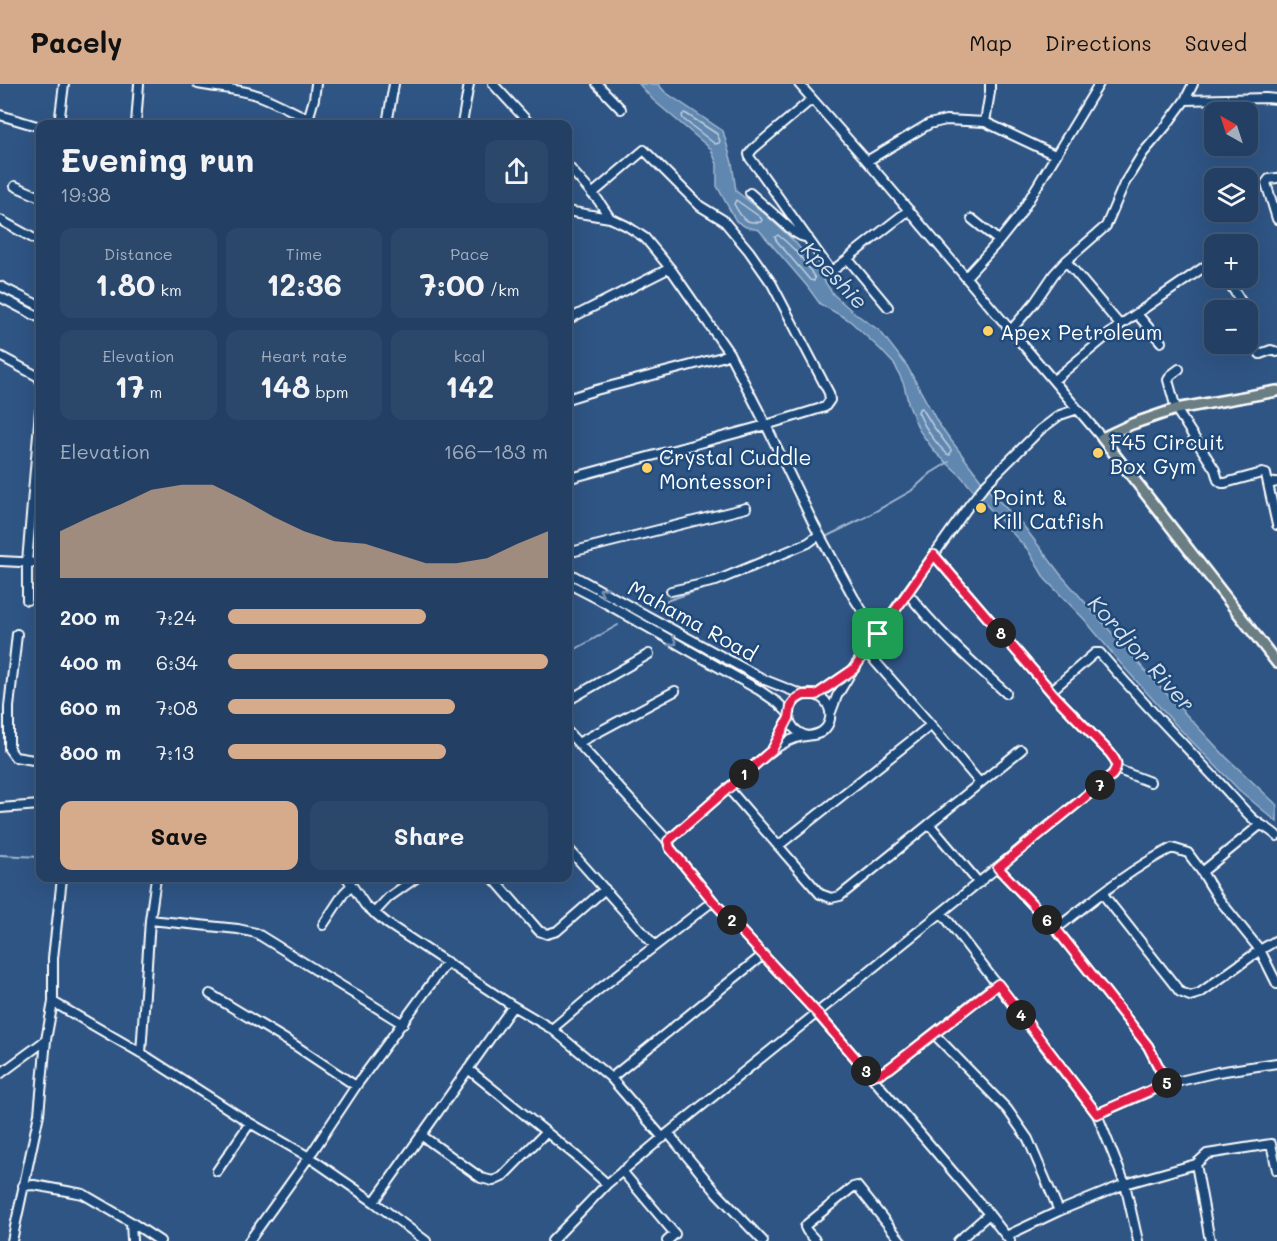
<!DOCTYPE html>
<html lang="en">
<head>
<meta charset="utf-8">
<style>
  body { margin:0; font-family:Mali,sans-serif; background:#2b476a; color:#f1f3f6; height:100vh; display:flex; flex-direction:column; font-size:22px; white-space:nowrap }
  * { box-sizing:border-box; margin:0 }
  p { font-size:20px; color:#a3afbf }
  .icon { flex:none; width:33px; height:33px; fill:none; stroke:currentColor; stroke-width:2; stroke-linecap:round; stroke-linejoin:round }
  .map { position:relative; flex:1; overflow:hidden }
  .details { position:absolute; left:36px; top:36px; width:536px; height:762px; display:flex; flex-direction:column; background:#234064; border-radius:12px; box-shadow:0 6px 24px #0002,0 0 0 2px #405978 }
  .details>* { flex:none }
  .needle { width:39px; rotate:321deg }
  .fabs { position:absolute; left:1204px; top:18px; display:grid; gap:12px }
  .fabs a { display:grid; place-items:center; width:54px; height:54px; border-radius:12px; background:#234064; box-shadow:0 6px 24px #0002,0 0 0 2px #405978; font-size:30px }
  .pin { position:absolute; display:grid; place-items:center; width:51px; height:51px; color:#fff; margin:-26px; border-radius:12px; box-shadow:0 3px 9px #0006 }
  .km { position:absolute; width:30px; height:30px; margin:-15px; border-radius:50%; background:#222; color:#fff; font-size:16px; line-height:30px; text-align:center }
  .round { display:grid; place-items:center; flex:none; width:63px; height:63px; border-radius:12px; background:#2b476a }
  .overview { display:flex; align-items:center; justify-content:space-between; height:102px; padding:0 24px }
  h1 { font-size:33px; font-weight:700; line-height:45px }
  .figures { display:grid; grid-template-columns:repeat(3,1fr); gap:9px; height:102px; padding:6px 24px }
  .figures div { display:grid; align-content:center; border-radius:12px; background:#2b476a; text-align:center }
  .figures b { font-size:30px; font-weight:700 }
  .figures small { font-size:16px; font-weight:400 }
  .figures p { font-size:16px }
  .chart { height:168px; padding:12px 24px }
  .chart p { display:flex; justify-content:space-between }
  .chart svg { width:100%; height:108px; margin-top:6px; fill:#d6ab8b; opacity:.7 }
  .button { display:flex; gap:12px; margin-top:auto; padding:12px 24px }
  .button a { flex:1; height:69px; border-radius:12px; background:#d6ab8b; color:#111; font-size:24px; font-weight:700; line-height:69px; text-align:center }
  .button a+a { background:#2b476a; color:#f1f3f6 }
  ul { padding:0 24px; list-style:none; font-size:20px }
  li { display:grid; grid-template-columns:96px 72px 1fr; align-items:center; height:45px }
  li i { height:15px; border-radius:8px; background:#d6ab8b }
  header { display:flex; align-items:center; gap:36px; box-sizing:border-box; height:84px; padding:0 30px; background:#d6ab8b; color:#111 }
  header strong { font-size:28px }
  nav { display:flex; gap:33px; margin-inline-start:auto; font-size:21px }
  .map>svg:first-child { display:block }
  .water { fill:#6187af; stroke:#a0b7cf; stroke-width:1.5 }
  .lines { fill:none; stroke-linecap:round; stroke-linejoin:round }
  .shore { stroke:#c0cfdf; stroke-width:1.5 }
  .stream { stroke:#a0b7cf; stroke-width:2 }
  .minor-casing { stroke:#fff; stroke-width:12 }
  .major-casing { stroke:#fff; stroke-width:14 }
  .minor { stroke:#1f4a7a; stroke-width:8 }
  .major { stroke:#6b7e84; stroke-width:9 }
  .oneway { stroke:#7992af }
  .route-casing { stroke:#fff; stroke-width:12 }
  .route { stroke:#e11d48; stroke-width:8 }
  .poi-dot { fill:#ffd166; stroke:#1f4a7a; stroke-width:2 }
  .labels { text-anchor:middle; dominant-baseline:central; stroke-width:5; stroke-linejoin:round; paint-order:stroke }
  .poi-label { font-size:21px; fill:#fff; stroke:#1f4a7a; text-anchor:start }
  .street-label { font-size:21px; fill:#fff; stroke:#1f4a7a }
  .water-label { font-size:22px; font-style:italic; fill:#d8e1eb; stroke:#1f4a7a }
</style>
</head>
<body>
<header>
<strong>Pacely</strong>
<nav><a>Map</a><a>Directions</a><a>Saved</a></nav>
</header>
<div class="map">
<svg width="1277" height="1157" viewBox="0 0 1277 1157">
  <rect width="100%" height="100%" fill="#2f5585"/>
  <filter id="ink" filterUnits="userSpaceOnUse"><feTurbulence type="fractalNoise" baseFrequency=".0167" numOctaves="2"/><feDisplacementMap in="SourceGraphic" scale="12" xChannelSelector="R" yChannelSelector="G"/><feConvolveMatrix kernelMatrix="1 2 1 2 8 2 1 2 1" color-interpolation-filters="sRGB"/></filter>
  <g filter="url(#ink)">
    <path class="water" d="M639,0H658L665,8L723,47L732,79L736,107L764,129L795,158L816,184L833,210L853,228L880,247L907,282L938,339L990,408L1022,440L1061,491L1150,592L1226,673L1277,721V738L1239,706L1175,640L1122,581L1084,535L1045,495L1028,466L978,412L960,391L935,368L919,346L909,322L904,301L895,281L881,266L849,236L820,220L807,202L759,146L746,143L736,137L717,102V80L711,65L653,16Z"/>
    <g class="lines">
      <path class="shore" d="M685,29L717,50L720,57L719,59L715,60L683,35L682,31Z
        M736,116L760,133L762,136L761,138C745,140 741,133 734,120Z
        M778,151C792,162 806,178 815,194L814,197L810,196L776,156L775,153Z
        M922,324L933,342L951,366L950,371L947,370C934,358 925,344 918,328L919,325Z"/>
      <path class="stream" d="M815,458L862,435L911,407L931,389L949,378
        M722,498L753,488L791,470
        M654,521L714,501
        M567,570L618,541
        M0,771L40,773"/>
      <defs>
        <path id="minor" d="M198,0C219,4 240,5 260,12C281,20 300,32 321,40
          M493,0L530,40
          M597,0L621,25
          M799,0L867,77L1102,354
          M812,15L753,65L749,70L750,74L759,86L829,184L833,186L848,175L854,169L909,126
          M1185,16L1266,14L1277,15
          M0,31L40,43
          M985,38L990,8V0
          M307,39L314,15L316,0
          M59,40L64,0
          M136,40L139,0
          M387,40L394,0
          M462,40L469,0
          M867,77L929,40L946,36L985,38L1055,71
          M567,81L598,116L610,134L627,142L645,154L670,184L729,269L766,341L814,441L854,514L878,551
          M1277,94L1269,95L1266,99L1277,135
          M15,102L40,113
          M750,109L794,148L801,152L808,154
          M567,127L610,134
          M972,135L999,157
          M0,136L40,158
          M848,175L888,223
          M1066,177L1120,241
          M966,193L999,157L1019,132L1099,0
          M1226,194L1242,219V222L1235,226
          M0,202L40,222
          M0,213L40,234
          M1137,230L1161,258
          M567,236L670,184
          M1011,246L1035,218L1054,190L1066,177L1106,142L1124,100L1143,69L1166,42L1185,16L1193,0
          M1260,270L1271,266L1277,268
          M0,272L39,293L40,296
          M1179,285L1171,291L1168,296L1176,325L1215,386L1218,396L1222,399H1225L1262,389L1266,390L1268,400
          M1054,296L1120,241L1207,181L1215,182
          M567,315L596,306L722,273L729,269
          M567,395L766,341L825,323L830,316L829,309L772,200L749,167L723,136L700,122L644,66L592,110
          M1277,398L1268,400L1277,441
          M567,469L746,424
          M0,477L40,479
          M567,488L765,596L803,611
          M567,499L598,515L759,606L778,619L789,630
          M671,507L716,497L808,459L819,451
          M907,508C936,546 971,577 1006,609
          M27,516V478L40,327
          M17,550L9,623V665L15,673L40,677
          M866,567L931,641L980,699
          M1051,607L1095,569H1100C1136,612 1175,651 1213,692C1226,705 1238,720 1251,733C1259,741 1269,744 1277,752
          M816,611L850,588
          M567,617L649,570
          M831,628L837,612L853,585L970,420L986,400L1040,346L1060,331L1078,325
          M567,647L668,757L670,764L713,817L817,929L989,1130L1010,1157
          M578,659L675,607
          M773,665L789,634
          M1116,685L1150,698
          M728,704L820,810L831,814L840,812L1021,666
          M0,724L40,721
          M929,740L979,799
          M668,757C692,736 716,715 740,694C753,683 765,670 779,662C784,659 790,656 796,654C806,651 818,653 825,645C835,633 830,616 816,611C791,604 775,642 807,652
          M778,762L931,641
          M567,763L655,862
          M998,784L1056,845L1148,962L1167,1000
          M1202,788L1260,741
          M347,794L365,821L388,840L513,922L552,945L611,994L663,1054
          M493,794L539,847L547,850L557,847L605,805
          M1102,809L1180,908L1190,912L1200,909L1260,866L1277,856
          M374,829L389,813L416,794
          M942,829L1097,1030L1125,1100L1138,1157
          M150,836L238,845L256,849L403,940
          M323,841L344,809L351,802
          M1056,845C1093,816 1130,785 1172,764L1188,769L1202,788L1218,814L1260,866L1277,900
          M210,910L296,962L356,1002
          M53,918L141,969L250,1039L309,1073L374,1118L426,1157
          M552,945L598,906L713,817
          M934,950L1007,1025L1028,1055L1059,1127
          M141,969L150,836L156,794
          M468,985L576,1072L607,1100
          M0,990L46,956
          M871,992L883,988L890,984L997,900
          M611,994L764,870
          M1097,1030L1167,1000L1218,988L1277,979
          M668,1049L717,1109L763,1157
          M421,1051L481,1094L493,1097L502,1093L546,1048
          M1196,1080L1210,1157
          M217,1087L250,1039
          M622,1087L675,1150L667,1157
          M23,1102L34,1101L83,1110L131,1138L160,1157
          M374,1118L513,922
          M131,1138L132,1157
          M1006,1152L1059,1127L1125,1100L1196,1080L1207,1070L1271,1060L1277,1086
          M12,1157L39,1030L46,956L53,918V874L62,794
          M249,1157L309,1073L356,1002L447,878
          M552,1157L607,1100L668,1049L1112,691C1119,681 1117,678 1110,669L1055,612L934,471
          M816,1157L807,1147L805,1143L807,1140L853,1103L857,1102L901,1157
          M958,1157L989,1130"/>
        <path id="major" d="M1277,307L1176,325L1132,340L1102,354L1277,579"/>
      </defs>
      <use href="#minor" class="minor-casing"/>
      <use href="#major" class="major-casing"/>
      <use href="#minor" class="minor"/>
      <use href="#major" class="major"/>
    </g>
    <defs><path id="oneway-chevron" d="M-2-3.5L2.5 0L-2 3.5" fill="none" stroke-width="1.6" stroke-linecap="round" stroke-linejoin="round" transform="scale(1.5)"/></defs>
    <g class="oneway">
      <use href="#oneway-chevron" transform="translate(603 507) rotate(-152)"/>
      <use href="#oneway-chevron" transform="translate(673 558) rotate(30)"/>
    </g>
  </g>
  <g class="lines" filter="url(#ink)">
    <defs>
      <path id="route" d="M934,471L1055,612L1110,669C1117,678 1119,681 1112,691L998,784L1056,845L1148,962L1167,999L1097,1030L998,900L890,984L883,988L871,992L817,929L713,817L670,764L668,757L772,666L789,634L791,622L796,615L803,611H816L854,585Z"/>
    </defs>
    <use href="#route" class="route-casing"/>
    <use href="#route" class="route"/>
  </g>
  <g class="poi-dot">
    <circle cx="988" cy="247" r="6"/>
    <circle cx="1098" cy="369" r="6"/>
    <circle cx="647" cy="384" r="6"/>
    <circle cx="981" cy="424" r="6"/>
  </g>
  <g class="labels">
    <g class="poi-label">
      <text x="1000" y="247">Apex Petroleum</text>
      <text x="1110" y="357">F45 Circuit<tspan x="1110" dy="24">Box Gym</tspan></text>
      <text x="659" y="372">Crystal Cuddle<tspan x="659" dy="24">Montessori</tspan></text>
      <text x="993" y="412">Point &amp;<tspan x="993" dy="24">Kill Catfish</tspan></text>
    </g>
    <g class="street-label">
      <text transform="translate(693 536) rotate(29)">Mahama Road</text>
    </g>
    <g class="water-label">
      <text transform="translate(835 191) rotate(46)">Kpeshie</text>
      <text transform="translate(1142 569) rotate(48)">Kordjor River</text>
    </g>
  </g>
</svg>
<div class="fabs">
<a><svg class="needle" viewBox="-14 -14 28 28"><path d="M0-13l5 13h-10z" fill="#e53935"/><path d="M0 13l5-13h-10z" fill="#a3afbf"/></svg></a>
<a><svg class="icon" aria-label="layers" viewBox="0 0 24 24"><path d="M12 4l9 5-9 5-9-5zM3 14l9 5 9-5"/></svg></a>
<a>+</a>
<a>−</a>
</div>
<div class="pin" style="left:878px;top:550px;background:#1e9e55"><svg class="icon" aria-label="arrive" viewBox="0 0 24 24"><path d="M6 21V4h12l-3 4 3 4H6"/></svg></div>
<b class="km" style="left:744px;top:690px">1</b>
<b class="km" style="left:732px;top:836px">2</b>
<b class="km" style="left:866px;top:987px">3</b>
<b class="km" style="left:1021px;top:931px">4</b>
<b class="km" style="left:1167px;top:999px">5</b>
<b class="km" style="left:1047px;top:836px">6</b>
<b class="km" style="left:1100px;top:701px">7</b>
<b class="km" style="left:1001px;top:549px">8</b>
<section class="details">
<div class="overview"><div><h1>Evening run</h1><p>19:38</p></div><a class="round"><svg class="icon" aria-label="share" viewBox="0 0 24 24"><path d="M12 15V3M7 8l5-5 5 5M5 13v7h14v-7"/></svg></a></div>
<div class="figures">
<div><p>Distance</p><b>1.80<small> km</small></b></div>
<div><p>Time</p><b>12:36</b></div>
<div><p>Pace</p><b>7:00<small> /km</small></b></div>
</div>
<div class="figures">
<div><p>Elevation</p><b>17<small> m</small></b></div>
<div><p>Heart rate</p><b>148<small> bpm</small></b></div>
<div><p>kcal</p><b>142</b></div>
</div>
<div class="chart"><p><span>Elevation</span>166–183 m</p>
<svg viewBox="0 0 160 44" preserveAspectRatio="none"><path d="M0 44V25L10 19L20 14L30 8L40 6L50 6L60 12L70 19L80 25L90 29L100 30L110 34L120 38L130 38L140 36L150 30L160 25V44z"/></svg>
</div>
<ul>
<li><b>200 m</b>7:24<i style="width:62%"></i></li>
<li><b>400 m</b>6:34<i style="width:100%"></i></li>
<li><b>600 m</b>7:08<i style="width:71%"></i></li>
<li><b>800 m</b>7:13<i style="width:68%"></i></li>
</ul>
<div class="button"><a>Save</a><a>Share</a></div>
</section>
</div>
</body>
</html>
